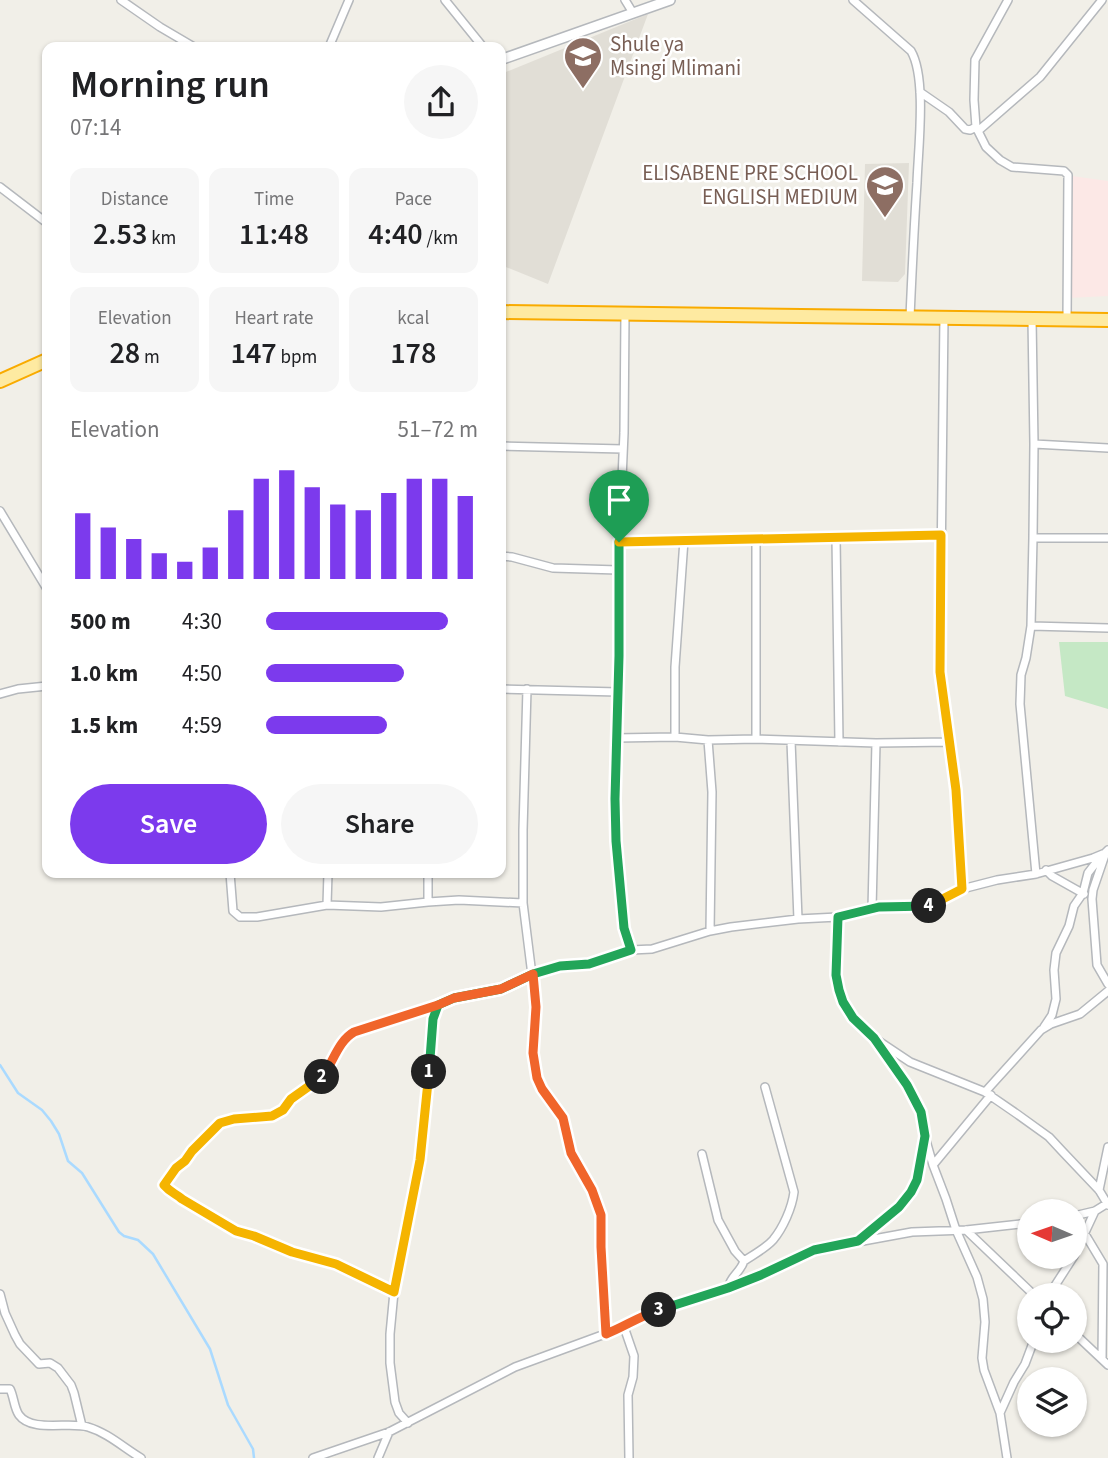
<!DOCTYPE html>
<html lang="en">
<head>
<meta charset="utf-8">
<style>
  body { margin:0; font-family:"Source Sans 3",sans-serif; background:#f6f6f6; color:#202124; height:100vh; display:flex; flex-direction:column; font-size:26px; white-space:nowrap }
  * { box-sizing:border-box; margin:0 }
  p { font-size:23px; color:#757577 }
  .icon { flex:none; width:38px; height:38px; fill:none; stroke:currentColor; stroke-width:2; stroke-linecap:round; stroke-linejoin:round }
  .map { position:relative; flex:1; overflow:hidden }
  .panel { position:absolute; left:42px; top:42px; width:464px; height:836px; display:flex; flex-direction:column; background:#fff; border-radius:14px; box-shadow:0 2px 5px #0004 }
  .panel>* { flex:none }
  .needle { width:46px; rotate:272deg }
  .tools { position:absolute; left:1017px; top:1199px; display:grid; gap:14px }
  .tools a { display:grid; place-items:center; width:70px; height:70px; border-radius:50%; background:#fff; box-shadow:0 2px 5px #0004; font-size:35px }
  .pin { position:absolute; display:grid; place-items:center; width:60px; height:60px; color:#fff; margin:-72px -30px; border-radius:50% 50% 50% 0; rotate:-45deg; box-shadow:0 0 7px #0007 }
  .pin .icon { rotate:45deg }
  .km { position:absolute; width:35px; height:35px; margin:-18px; border-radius:50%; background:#222; color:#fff; font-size:19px; line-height:35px; text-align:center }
  .round { display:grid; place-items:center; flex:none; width:74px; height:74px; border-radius:37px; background:#f6f6f6 }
  .head { display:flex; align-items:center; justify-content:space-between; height:119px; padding:0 28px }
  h1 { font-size:38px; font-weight:600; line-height:52px }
  .metrics { display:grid; grid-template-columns:repeat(3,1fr); gap:10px; height:119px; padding:7px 28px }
  .metrics div { display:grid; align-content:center; border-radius:14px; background:#f6f6f6; text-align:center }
  .metrics b { font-size:30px; font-weight:600 }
  .metrics small { font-size:19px; font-weight:400 }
  .metrics p { font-size:19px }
  .chart { height:196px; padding:14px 28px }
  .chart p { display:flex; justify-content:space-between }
  .chart svg { width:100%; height:126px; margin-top:7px; stroke:#7c3aed; stroke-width:6 }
  .button { display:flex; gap:14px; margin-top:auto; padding:14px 28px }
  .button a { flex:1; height:80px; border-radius:42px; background:#7c3aed; color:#fff; font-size:28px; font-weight:600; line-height:80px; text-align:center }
  .button a+a { background:#f6f6f6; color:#202124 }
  ul { padding:0 28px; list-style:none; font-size:23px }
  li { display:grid; grid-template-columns:112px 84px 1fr; align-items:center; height:52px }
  li i { height:18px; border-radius:9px; background:#7c3aed }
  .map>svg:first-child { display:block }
  .education { fill:#e1ded6 }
  .medical { fill:#fce8e6 }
  .green { fill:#c5e8c5 }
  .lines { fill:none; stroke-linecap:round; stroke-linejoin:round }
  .stream { stroke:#aadaff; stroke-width:2.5 }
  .minor-casing { stroke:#b5b8bc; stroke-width:10 }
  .tertiary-casing { stroke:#b5b8bc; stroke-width:12 }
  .trunk-casing { stroke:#f9ab00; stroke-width:16 }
  .minor { stroke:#fff; stroke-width:7 }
  .tertiary { stroke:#fff; stroke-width:9 }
  .trunk { stroke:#feeaa1; stroke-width:12 }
  .split-1-casing { stroke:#fff; stroke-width:14 }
  .split-2-casing { stroke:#fff; stroke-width:14 }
  .split-3-casing { stroke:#fff; stroke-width:14 }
  .split-4-casing { stroke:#fff; stroke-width:14 }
  .split-5-casing { stroke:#fff; stroke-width:14 }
  .split-1 { stroke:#22a559; stroke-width:9 }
  .split-2 { stroke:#f5b400; stroke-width:9 }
  .split-3 { stroke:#f0652b; stroke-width:9 }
  .split-4 { stroke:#22a559; stroke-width:9 }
  .split-5 { stroke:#f5b400; stroke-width:9 }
  .labels { text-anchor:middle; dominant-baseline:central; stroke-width:5; stroke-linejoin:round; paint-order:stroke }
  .education-label { font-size:21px; fill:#785e54; stroke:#fff; text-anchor:start }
</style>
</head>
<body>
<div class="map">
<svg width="1108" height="1458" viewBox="0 0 1108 1458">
  <rect width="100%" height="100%" fill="#f1efe8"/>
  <path class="education" d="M648,14L548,284L501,265V74Z
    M909,163L905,274L898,282L862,281L865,164Z"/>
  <path class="medical" d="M1072,176L1108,181V296L1068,298Z"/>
  <path class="green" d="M1059,642H1108V709L1065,696Z"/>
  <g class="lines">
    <path class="stream" d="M0,1065L18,1093L42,1110L51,1121L59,1134L68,1161L82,1173L119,1232L124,1236L138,1240L153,1254L210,1349L228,1405L253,1449L254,1458"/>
    <defs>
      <path id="minor" d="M121,0L160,27L194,47
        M445,0L483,47
        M625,0L633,13
        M853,0L911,51C927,78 918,150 917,183C914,227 912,272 910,317
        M1008,0L975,60L974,100L976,127L986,147L1000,160L1012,167L1064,171L1068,175L1067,320
        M329,47L349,0
        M920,92L949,112L965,129L970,130L976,127
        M978,131L1040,77L1102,0
        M0,187L47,223
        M625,314L624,433L618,570L619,656L615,799L616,841L624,928L631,950
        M944,317L940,654L942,690L956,790L962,889
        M1032,319L1034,444L1033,538L1031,626L1026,658L1021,675L1020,704L1036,874
        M1034,444L1108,448
        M500,446L623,449
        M0,511L47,589
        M836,538L839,742
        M1033,538H1108
        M756,539V739
        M619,542L941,535
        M500,556L512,557L553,568L618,570
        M1031,626L1108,628
        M500,689L618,692
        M527,689L523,830V903L536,1007L533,1053L535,1068L537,1078L542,1089L563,1118L571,1153L592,1190L599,1207L601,1215V1247L606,1334
        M0,694L18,689L47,686
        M675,737V667L684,540
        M616,738L675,737L708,740L756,739L876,743L950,742
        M708,740L712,792L710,931
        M791,741L798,919
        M1106,852L1093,890L1092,899L1097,965L1108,984
        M1046,870L1052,876L1084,894
        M230,873L233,911L240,917H257L327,905L381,907L428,902L459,900L523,903
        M428,873V902
        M327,905L328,873
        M872,909L876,743
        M838,917L837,975L839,990L843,1002L853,1018L874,1038L910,1062L985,1092L1017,1114L1049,1137L1062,1151L1099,1190L1108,1205
        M1044,1027L1052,1015L1056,999L1054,970L1056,953L1069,926L1074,906L1083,893L1088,873L1102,855
        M874,1038L907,1085L920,1108L925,1137L933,1165L946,1199L956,1230L977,1277L983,1299L985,1322L982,1358L984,1370L1000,1413L1007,1458
        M985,1092L1041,1030L1051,1024L1080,1014L1108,991
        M702,1154L718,1220L735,1251L744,1261C740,1273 731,1275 728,1288
        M933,1165L991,1095
        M1099,1190L1108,1147
        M1074,1216L1095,1211L1108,1203
        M1074,1221L1085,1234L1103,1264L1102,1359
        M966,1230L1034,1295
        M859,1240C877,1225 901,1211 912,1190C920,1175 922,1157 924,1141
        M1074,1256L1095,1211
        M744,1261C753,1255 766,1248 773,1240C783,1228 792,1208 794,1192L765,1087
        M394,1292L336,1264L292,1252L254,1236L236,1231L182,1199C175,1193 171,1192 164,1185L173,1171L185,1161L192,1151L220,1123L234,1119L272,1116L283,1110L291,1099L322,1078L349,1035L354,1032L437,1005
        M0,1294L5,1313L15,1335L20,1344L39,1364L50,1363L58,1368L71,1385L74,1393L82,1426
        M1049,1295L1074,1256
        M624,1327L634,1356L633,1377L628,1395L629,1458
        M1074,1333L1108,1365
        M0,1389H10C14,1397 14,1408 19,1415C32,1433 70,1421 88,1427C108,1433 124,1448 141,1458
        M1000,1413L1014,1382L1025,1364L1034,1340
        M408,1423L399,1413L395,1402L390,1363V1334L394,1292L420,1160L429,1075L433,1019L437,1005L454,998L501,989L533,974L560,966L589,964L631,950L652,949L710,931L731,927L798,919L838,917L883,907L930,906L962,889L997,880L1036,874L1093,858L1105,853L1108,850
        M313,1458L389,1432L515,1367L624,1327L644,1315L728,1288L761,1275L814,1250L912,1232L966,1230L1029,1223
        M378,1458L389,1432"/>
      <path id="tertiary" d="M500,60L670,0"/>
      <path id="trunk" d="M500,312L1108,320
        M0,381L47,360"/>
    </defs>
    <use href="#minor" class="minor-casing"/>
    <use href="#tertiary" class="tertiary-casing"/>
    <use href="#trunk" class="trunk-casing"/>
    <use href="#minor" class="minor"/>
    <use href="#tertiary" class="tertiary"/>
    <use href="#trunk" class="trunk"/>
  </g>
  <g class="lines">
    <defs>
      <path id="split-1" d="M429,1072L433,1019L438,1005L454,998L501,989L533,974L560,966L589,964L631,950L624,928L616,841L615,799L619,656V542"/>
      <path id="split-2" d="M322,1077L298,1094L291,1099L283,1110L272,1116L234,1119L220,1123L192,1151L185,1161L176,1168L164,1185C171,1193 175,1193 182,1199L236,1231L254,1236L292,1252L336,1264L394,1292L420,1160L429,1072"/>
      <path id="split-3" d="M322,1077C333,1063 338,1041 354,1032L438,1005L454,998L501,989L533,974L536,1007L533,1053L537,1078L542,1089L563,1118L571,1153L592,1190L601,1215V1247L606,1334C624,1327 640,1316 659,1310"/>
      <path id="split-4" d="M659,1310L728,1288L761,1275L814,1250L858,1241L899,1207L911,1192L917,1180L925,1136L921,1112L907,1085L874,1038L853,1018L843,1002L839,990L836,975L838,917L879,907L929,906"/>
      <path id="split-5" d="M619,542L941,535L940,672L956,790L962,889L929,906"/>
    </defs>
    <use href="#split-1" class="split-1-casing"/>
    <use href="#split-2" class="split-2-casing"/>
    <use href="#split-3" class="split-3-casing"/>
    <use href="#split-4" class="split-4-casing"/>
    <use href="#split-5" class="split-5-casing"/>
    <use href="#split-1" class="split-1"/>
    <use href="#split-2" class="split-2"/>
    <use href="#split-3" class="split-3"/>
    <use href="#split-4" class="split-4"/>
    <use href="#split-5" class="split-5"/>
  </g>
  <defs>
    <symbol id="school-pin" viewBox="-11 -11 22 30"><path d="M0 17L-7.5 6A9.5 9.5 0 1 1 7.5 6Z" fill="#8d6e63" stroke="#fff"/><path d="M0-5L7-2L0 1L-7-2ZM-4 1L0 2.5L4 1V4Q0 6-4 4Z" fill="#fff"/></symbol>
  </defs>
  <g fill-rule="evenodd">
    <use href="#school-pin" x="561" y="34" width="44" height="60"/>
    <use href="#school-pin" x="863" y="163" width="44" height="60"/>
  </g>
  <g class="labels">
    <g class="education-label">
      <text x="610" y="44">Shule ya<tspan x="610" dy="24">Msingi Mlimani</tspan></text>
      <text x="858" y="173" text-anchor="end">ELISABENE PRE SCHOOL<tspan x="858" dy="24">ENGLISH MEDIUM</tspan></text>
    </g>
  </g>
</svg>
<div class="tools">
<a><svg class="needle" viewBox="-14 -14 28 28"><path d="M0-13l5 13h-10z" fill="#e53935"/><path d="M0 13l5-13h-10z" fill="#757577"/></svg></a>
<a><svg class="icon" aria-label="locate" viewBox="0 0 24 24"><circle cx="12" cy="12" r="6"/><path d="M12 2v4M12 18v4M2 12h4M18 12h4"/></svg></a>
<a><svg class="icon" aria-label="layers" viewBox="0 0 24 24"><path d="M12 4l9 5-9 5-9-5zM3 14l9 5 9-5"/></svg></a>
</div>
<div class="pin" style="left:619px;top:542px;background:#1e9e55"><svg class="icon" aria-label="arrive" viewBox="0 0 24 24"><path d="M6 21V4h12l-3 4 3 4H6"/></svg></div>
<b class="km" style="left:429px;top:1072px">1</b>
<b class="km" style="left:322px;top:1077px">2</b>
<b class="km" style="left:659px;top:1310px">3</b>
<b class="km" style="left:929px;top:906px">4</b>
<section class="panel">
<div class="head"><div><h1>Morning run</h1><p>07:14</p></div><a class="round"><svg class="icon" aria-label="share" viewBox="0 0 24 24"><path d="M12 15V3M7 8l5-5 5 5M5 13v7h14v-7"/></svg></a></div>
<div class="metrics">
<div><p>Distance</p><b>2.53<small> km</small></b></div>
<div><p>Time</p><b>11:48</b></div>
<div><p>Pace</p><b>4:40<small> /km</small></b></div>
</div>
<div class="metrics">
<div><p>Elevation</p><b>28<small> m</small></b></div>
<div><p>Heart rate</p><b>147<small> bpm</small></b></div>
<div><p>kcal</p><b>178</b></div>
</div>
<div class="chart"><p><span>Elevation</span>51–72 m</p>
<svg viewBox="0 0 160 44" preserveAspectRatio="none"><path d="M5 44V21M15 44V26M25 44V30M35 44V35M45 44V38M55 44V33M65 44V20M75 44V9M85 44V6M95 44V12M105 44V18M115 44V20M125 44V14M135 44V9M145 44V9M155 44V15"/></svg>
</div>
<ul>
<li><b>500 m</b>4:30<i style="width:86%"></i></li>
<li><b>1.0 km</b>4:50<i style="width:65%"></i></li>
<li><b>1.5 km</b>4:59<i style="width:57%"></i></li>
</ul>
<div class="button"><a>Save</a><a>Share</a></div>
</section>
</div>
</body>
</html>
